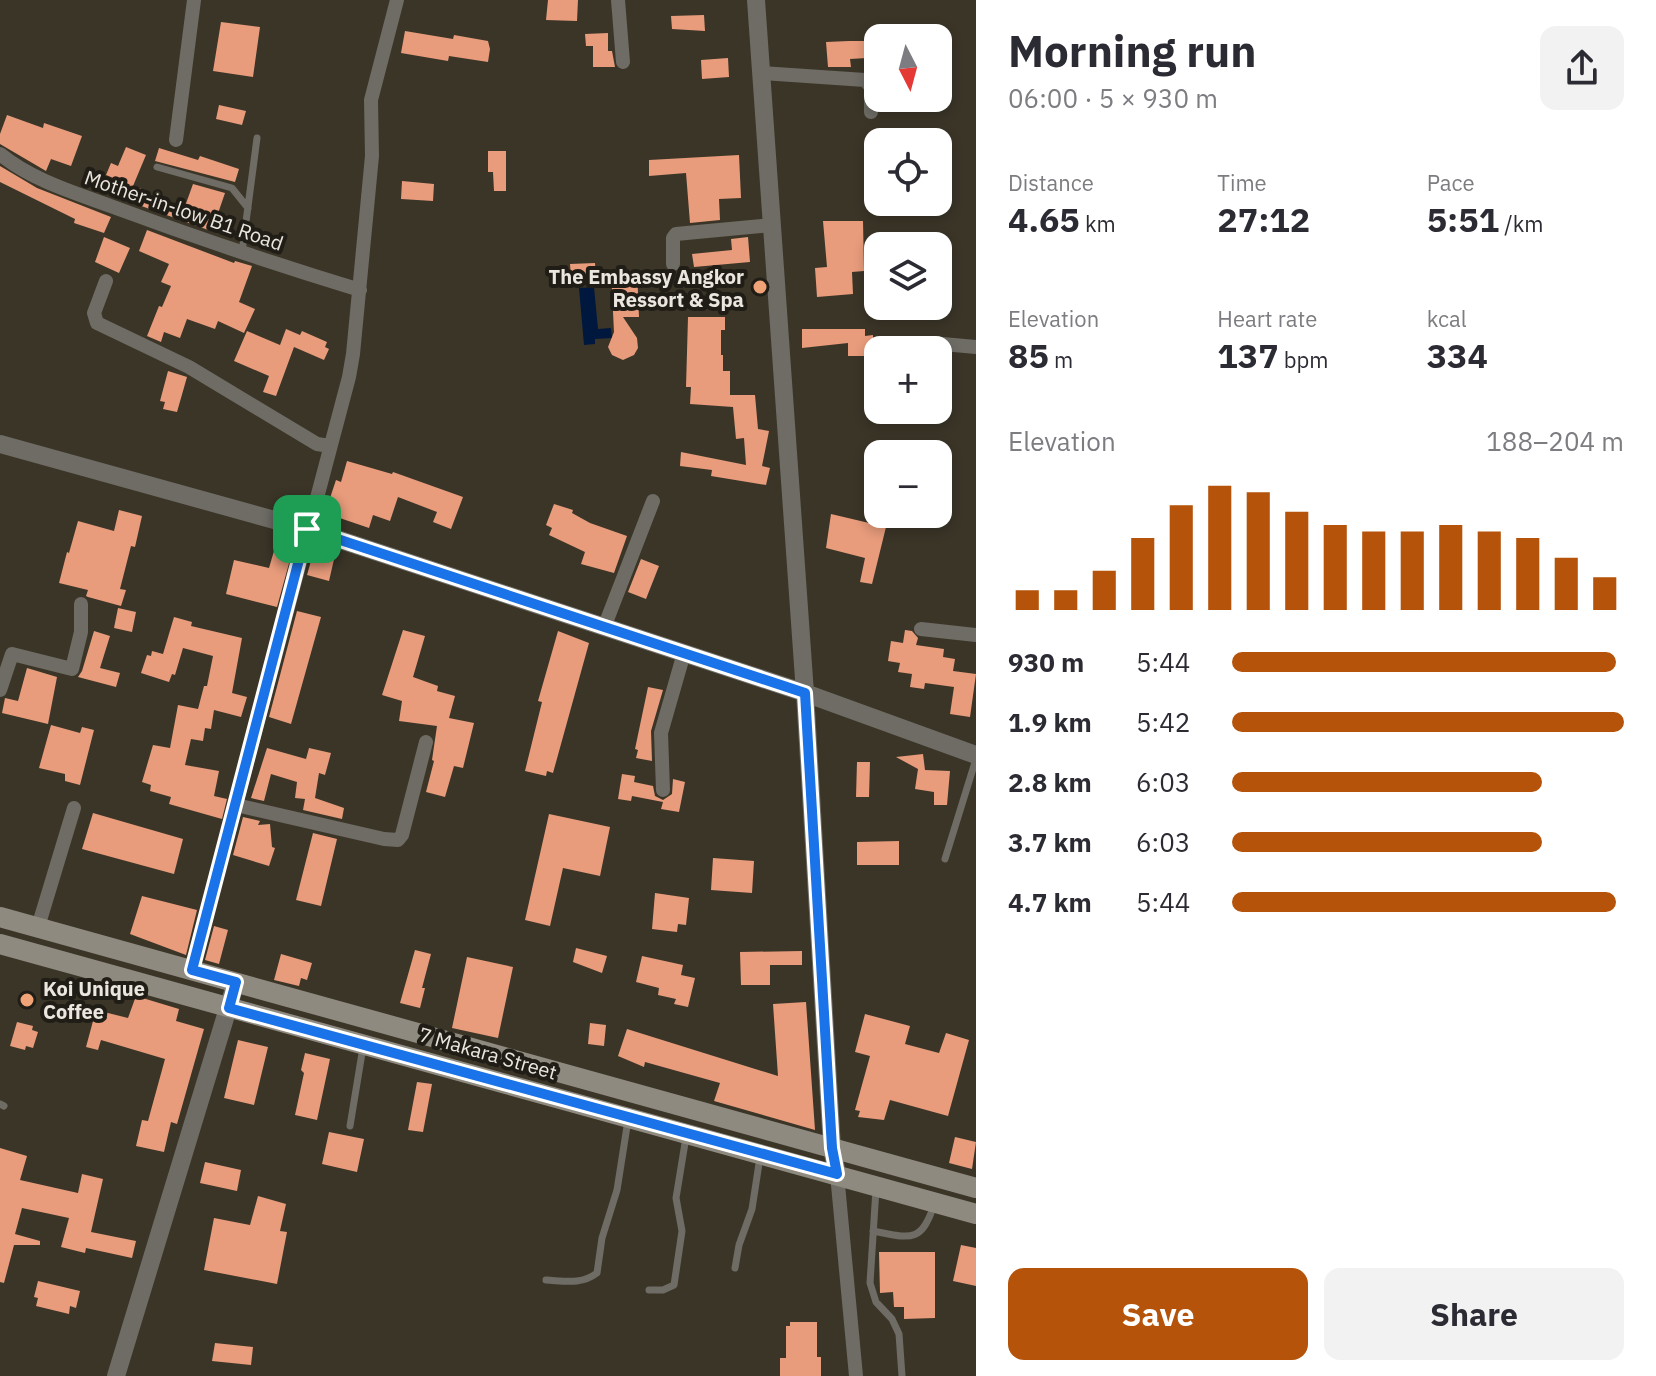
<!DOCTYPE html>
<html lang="en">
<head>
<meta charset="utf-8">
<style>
  body { margin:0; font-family:"IBM Plex Sans",sans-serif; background:#f2f2f3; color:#2b2b33; height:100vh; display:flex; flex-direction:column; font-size:30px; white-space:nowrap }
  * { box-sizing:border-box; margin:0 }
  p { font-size:26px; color:#7c7c81 }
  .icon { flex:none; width:44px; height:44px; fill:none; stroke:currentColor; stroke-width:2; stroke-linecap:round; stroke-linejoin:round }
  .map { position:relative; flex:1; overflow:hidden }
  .side { display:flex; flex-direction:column; background:#fff; width:680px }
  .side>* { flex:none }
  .needle { width:52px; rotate:174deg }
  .controls { position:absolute; left:864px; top:24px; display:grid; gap:16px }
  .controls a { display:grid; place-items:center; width:88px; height:88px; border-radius:16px; background:#fff; box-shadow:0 4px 12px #0003; font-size:40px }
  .pin { position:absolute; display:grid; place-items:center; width:68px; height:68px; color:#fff; margin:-34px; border-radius:16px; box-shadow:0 4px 12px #0006 }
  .round { display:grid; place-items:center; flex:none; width:84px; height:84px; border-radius:16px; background:#f2f2f3 }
  .overview { display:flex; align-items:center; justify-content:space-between; height:136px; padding:0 32px }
  h1 { font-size:44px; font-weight:700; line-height:60px }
  .stats { display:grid; grid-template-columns:repeat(3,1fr); gap:12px; height:136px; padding:8px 32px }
  .stats div { display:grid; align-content:center }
  .stats b { font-size:34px; font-weight:700 }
  .stats small { font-size:22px; font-weight:400 }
  .stats p { font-size:22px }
  .chart { height:224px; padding:16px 32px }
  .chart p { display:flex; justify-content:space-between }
  .chart svg { width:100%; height:144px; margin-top:8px; stroke:#b45309; stroke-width:6 }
  .cta { display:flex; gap:16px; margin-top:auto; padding:16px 32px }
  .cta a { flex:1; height:92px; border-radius:16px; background:#b45309; color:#fff; font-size:32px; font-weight:700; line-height:92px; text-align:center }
  .cta a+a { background:#f2f2f3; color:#2b2b33 }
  ul { padding:0 32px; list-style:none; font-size:26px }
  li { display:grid; grid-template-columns:128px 96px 1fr; align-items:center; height:60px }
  li i { height:20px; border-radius:10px; background:#b45309 }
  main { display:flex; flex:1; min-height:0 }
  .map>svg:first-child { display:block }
  .water { fill:#00173e }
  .building { fill:#e89c7c }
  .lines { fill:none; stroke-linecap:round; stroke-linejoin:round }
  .service { stroke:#6e6c65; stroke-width:7 }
  .minor { stroke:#6e6c65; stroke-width:14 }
  .tertiary { stroke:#6e6c65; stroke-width:18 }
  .secondary { stroke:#8e8a7f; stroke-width:20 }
  .route-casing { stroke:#fff; stroke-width:16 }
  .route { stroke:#1a73e8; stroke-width:10 }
  .poi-dot { fill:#efa377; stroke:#201d17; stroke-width:3 }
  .labels { text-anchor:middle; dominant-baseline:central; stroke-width:8; stroke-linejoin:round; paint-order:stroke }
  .street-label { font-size:20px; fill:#ebe7df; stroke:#201d17 }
  .poi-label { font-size:20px; font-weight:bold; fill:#ebe7df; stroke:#201d17; text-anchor:end }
</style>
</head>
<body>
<main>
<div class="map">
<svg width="976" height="1376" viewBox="0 0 976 1376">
  <rect width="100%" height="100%" fill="#3b3528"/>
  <path class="water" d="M594,287L598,329L611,328L612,338L595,339V344L584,345L579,288Z"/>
  <path class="building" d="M548,0H578L577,21L546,20Z
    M704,15L705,31L672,29L671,16Z
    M221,22L260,27L253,77L213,71Z
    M405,31L453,39L454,35L488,41L490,49L488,62L449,56L448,61L401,53Z
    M608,33V51H612L615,67H593V46H586L585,34Z
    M849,41H866L867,58L850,59L851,67H828L826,42Z
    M728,58L729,77L702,79L701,60Z
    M219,105L246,111L242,125L216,119Z
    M7,115L43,128L44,123L82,136L71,166L51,159L46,171L0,144V134Z
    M126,147L146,155L133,186L106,175L111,163L118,166Z
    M159,148L198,160L200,156L239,169L235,182L155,161Z
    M488,151H506V191H494L493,172H488Z
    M739,155L741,198L719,199L720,220L690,223L686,173L649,176V160Z
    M0,166L37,188L111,217L104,233L74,223L75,219L0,182Z
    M402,181L434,184L433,201L401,199Z
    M124,183L145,190L144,194L184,209L193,184L225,193L214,225L216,226L214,232L119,198Z
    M823,221H863L864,271L852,272L853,294L817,297L815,268L827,267Z
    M147,230L234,263L235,261L252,266L239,302L255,309L244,333L218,321L215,329L187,319L180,338L164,332L161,342L147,336L159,306L162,307L171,286L161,282L169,264L139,251Z
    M104,237L130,248L119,273L95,262Z
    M748,237L750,262L694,267L692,254L732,250L731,239Z
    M595,263L596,278L571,279L570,264Z
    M637,270L639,317H623L637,338L638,348L634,355L623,360L612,355L608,347L614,332L611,271Z
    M688,317H725V330H721V355H723V371H730V395H755L758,429L769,431L762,466L770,468L766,485L711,476L712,470L680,466L681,452L746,465L744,438L736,439L733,407L690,404L691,387H686Z
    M286,329L300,335L302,331L327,342L325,347L329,349L324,360L294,347L276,396L263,392L269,376L234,361L247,331L280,345Z
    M802,329H865V336L873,335V342H878V356H848V343L802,348Z
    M168,371L187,377L177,412L163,409L165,402L160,401Z
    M347,461L392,474L393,472L463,497L451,529L433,522L437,512L398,497L390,521L373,515L369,528L325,513L336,480L341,482Z
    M554,504L573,510L572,513L590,523L627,536L614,573L581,564L585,552L549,535L552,528L546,525Z
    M119,510L142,516L135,547L131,546L120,589L126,590L121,606L88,597L86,596L88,590L59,583L67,552L69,553L78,521L114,531Z
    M831,514L886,527L872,584L860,582L865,558L826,548Z
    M314,550L335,555L329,581L307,575Z
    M274,551L291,556L277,607L226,594L234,560L269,568Z
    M641,559L659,566L646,599L628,592Z
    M118,608L136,612L132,632L114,628Z
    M297,611L321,617L291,724L269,717Z
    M174,617L192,622L191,626L242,638L232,693L247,697L241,717L214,710L211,729L205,728L203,741L191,739L185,765L219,771L214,796L227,799L222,819L169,804L171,797L150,791L151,785L142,782L153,745L170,748L178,705L198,709L204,686H207L213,656L183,648L175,675L172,674L169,682L141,673L147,655L151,656L152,651L163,654Z
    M403,630L425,636L413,677L438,686L437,691L455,696L449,718L474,723L463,768L454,766L445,797L426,792L434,761L432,760L437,726L399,721L402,701L382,695Z
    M905,630L912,631L918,638L916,645L944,649L943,657L955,659L953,671L976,674L970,717L950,714L954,687L925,683L924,689L910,687L912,674L898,672L900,663L888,661L891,641L903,643Z
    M94,631L110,636L100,668L120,673L116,687L78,677L82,671Z
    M558,631L589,643L553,773L547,771L546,776L525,771L542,702L538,701Z
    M27,668L57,677L48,724L2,713L5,698L18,701Z
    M648,687L663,690L651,731L652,761L636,758L638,750L635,749Z
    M51,725L80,733L82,727L94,730L80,785L65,781V774L39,768Z
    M267,748L306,759L309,748L331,753L325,775L319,773L315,798L344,808L342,819L303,810L305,799L295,798L297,782L271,774L264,801L251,798Z
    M923,754L925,770L950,771L947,805H934V792L915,789L918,769L896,757Z
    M857,762H870L869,797H856Z
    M622,774L635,776L634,782L653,786L655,796L663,800L672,794L673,779L685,782L679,812L661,809L663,802L632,796L631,801L618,799Z
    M93,813L183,839L174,874L82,849Z
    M549,814L610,827L600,876L563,868L550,926L525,920Z
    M243,817L260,821L258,825L270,824L272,847L275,848L269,866L233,855Z
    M313,833L337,839L321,906L296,900Z
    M899,841V865H857V842Z
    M713,858L754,861L752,893L711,890Z
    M655,893L689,898L686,925L678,924L677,932L652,929Z
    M142,896L197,910L186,955L130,934Z
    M214,926L228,930L219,964L205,960Z
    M576,948L607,956L602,973L573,962Z
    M415,950L431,954L422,988H425L420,1008L400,1003Z
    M802,951V965H770V985H741L740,952Z
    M281,954L312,963L307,980L301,978L299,986L274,980Z
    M642,956L683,965L681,975L695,978L688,1007L674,1004L676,999L658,995L659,988L636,982Z
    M467,957L513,967L498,1038L452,1028Z
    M136,996L179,1009L176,1021L204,1029L177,1124L171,1122L164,1152L136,1146L142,1120L148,1121L165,1059L101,1040L98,1050L86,1047L96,1010L128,1018Z
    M806,1002L815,1130L714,1101L720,1083L645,1062L644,1067L618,1056L627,1029L778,1076L773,1004Z
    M865,1014L910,1026L905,1044L939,1053L946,1033L969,1040L948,1116L890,1100L884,1120L858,1117L860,1111L855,1110L870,1056L855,1052Z
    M17,1022L33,1026L32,1030L38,1032L33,1048L26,1046L25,1050L10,1046Z
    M590,1023L606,1025L604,1046L588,1044Z
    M238,1040L268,1047L254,1105L224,1098Z
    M305,1053L330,1059L317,1120L295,1115L304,1073L301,1070Z
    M417,1082L432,1084L423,1132L408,1130Z
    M329,1132L364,1139L357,1172L322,1164Z
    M955,1137L976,1142L972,1169L949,1163Z
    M0,1148L27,1156L20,1180L78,1193L82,1174L103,1179L91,1232L136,1241L132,1258L86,1248L85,1253L61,1247L69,1218L22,1208L15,1234L40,1241V1245H14L4,1283L0,1282Z
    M205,1162L241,1170L237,1191L200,1183Z
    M258,1196L286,1204L280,1231L287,1232L277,1284L204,1270L214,1218L250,1225Z
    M961,1245L976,1248V1286L953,1281Z
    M879,1252H935V1318L904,1319V1307H894L893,1292L880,1293Z
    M38,1281L80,1291L76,1308L70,1306L69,1314L36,1306L38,1298L34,1297Z
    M790,1322H817V1357H821V1376H780V1358H786V1326H790Z
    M215,1343L253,1347L251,1365L212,1361Z"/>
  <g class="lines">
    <path class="service" d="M157,167L232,188L248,208
      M242,252L257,138
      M945,859L976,759
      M0,1104L4,1106
      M350,1126L363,1047
      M876,1189L870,1283L876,1302L892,1319L899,1334L902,1376
      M873,1231C910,1238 921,1244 934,1205
      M735,1268L739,1245L752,1209L760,1157
      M546,1280C565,1281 581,1285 597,1273L602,1238L617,1190L628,1120
      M649,1290H663L674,1285L682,1231L676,1198L686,1137"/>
    <path class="minor" d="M618,0L623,62
      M761,73L865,80L871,87V112
      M176,140L194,0
      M0,154C33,181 76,193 116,208C197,238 278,265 360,290
      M673,264V238L676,234L772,225
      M106,281L94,313L97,323L189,367L317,444L330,446
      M932,343L976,347
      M605,625L653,501
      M921,629L976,635
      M0,690L12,654L72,669L81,632V604
      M663,790L661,733L684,653
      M236,805L384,839L398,840L402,835L426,742
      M38,927L74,808
      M192,970L349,377L353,354L372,156L371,100L397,0
      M837,1174L856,1376"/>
    <path class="tertiary" d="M756,0L805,693L832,1148L837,1174
      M0,444L307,529L805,693L976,755
      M116,1376L236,982"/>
    <path class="secondary" d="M0,917L976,1188
      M0,944L976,1214"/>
  </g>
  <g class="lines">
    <defs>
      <path id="route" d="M307,529L805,693L832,1148L837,1174L229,1008L236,982L192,970Z"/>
    </defs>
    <use href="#route" class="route-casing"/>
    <use href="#route" class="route"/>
  </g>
  <g class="poi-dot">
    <circle cx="760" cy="287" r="8"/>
    <circle cx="27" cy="1000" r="8"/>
  </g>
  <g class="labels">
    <g class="street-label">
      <text transform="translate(184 210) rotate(19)">Mother-in-low B1 Road</text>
      <text transform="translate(488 1053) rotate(16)">7 Makara Street</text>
    </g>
    <g class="poi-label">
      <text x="744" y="276">The Embassy Angkor<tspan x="744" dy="23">Ressort &amp; Spa</tspan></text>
      <text x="43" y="988" text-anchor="start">Koi Unique<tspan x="43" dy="23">Coffee</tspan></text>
    </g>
  </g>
</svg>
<div class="controls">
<a><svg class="needle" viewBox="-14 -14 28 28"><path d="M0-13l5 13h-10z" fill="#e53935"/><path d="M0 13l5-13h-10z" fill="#7c7c81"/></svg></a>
<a><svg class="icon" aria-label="locate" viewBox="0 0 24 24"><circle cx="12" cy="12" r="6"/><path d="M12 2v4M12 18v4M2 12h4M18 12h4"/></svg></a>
<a><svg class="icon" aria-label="layers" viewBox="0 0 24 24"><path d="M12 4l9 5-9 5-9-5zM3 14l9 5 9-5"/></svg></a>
<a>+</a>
<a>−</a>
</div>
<div class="pin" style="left:307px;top:529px;background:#1e9e55"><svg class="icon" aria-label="arrive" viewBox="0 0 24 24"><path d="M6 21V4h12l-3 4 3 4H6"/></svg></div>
</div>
<section class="side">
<div class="overview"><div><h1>Morning run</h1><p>06:00 · 5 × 930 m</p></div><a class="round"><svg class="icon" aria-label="share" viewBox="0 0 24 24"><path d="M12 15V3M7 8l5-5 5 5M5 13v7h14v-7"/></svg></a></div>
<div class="stats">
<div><p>Distance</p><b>4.65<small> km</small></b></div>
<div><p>Time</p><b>27:12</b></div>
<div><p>Pace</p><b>5:51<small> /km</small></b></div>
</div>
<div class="stats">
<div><p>Elevation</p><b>85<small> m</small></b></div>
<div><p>Heart rate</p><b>137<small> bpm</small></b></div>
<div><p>kcal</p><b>334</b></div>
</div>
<div class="chart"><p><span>Elevation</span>188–204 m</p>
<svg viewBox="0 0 160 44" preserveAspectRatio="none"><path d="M5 44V38M15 44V38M25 44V32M35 44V22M45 44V12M55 44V6M65 44V8M75 44V14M85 44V18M95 44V20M105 44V20M115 44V18M125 44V20M135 44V22M145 44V28M155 44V34"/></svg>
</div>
<ul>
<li><b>930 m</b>5:44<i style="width:98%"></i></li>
<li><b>1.9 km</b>5:42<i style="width:100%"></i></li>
<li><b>2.8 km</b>6:03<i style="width:79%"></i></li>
<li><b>3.7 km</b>6:03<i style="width:79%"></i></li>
<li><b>4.7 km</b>5:44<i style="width:98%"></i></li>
</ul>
<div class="cta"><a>Save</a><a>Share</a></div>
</section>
</main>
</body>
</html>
